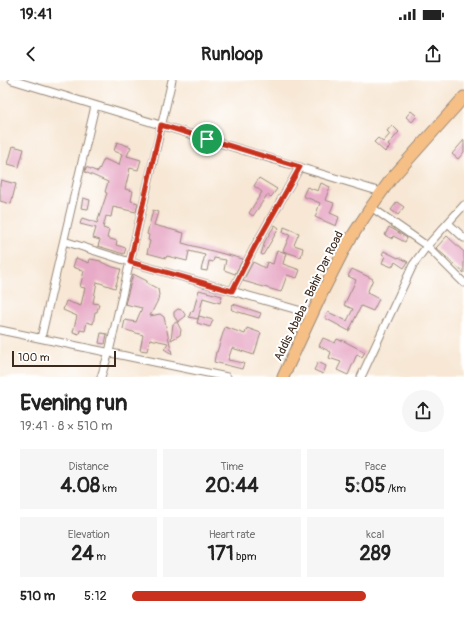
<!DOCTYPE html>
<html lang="en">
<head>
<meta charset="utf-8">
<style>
  body { margin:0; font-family:Pangolin,sans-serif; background:#f6f6f6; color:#222; height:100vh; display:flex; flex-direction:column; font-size:15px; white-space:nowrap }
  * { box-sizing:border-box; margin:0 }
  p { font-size:13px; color:#767676 }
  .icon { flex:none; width:22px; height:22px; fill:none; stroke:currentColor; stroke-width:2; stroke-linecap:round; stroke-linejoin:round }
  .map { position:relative; height:297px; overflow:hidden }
  .details { display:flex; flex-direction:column; background:#fff; flex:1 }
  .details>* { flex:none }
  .scale { position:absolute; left:12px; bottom:10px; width:104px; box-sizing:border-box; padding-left:4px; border:2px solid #3b2a1e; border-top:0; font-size:11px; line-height:14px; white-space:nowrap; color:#3b2a1e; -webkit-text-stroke:3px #fff; paint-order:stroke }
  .pin { position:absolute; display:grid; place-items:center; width:34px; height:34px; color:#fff; margin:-17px; border:2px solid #fff; border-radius:50%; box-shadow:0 1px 4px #0007 }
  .round { display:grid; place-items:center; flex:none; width:42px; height:42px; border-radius:21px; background:#f6f6f6 }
  .headline { display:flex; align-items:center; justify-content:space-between; height:68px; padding:0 20px }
  h1 { font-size:22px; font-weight:800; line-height:30px }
  .figures { display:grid; grid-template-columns:repeat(3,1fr); gap:6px; height:68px; padding:4px 20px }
  .figures div { display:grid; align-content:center; border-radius:0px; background:#f6f6f6; text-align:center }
  .figures b { font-size:20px; font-weight:800 }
  .figures small { font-size:11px; font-weight:400 }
  .figures p { font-size:11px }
  ul { padding:0 20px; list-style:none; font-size:13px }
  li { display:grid; grid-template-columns:64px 48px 1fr; align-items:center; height:30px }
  li i { height:10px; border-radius:5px; background:#c8321e }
  .status { display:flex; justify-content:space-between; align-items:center; height:28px; padding:0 20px; background:#fff; direction:ltr }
  .status svg { height:11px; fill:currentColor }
  header { display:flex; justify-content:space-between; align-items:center; height:52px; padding:0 20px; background:#fff; font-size:18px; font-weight:800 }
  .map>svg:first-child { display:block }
  .building { fill:#e8abc7 }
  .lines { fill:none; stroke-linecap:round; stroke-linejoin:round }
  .minor-casing { stroke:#998879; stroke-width:9 }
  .highway-casing { stroke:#998879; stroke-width:13 }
  .minor { stroke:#fff; stroke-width:7 }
  .highway { stroke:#f5bf86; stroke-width:11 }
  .route-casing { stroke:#fff; stroke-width:8 }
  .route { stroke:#c8321e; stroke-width:5 }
  .labels { text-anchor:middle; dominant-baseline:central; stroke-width:4; stroke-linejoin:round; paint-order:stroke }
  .street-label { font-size:12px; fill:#3b2a1e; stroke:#fff }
</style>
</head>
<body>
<div class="status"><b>19:41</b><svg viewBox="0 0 49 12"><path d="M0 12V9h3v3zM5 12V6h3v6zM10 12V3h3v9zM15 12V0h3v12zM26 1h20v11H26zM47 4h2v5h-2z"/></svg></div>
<header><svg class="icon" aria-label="back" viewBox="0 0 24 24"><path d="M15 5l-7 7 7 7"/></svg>Runloop<svg class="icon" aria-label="share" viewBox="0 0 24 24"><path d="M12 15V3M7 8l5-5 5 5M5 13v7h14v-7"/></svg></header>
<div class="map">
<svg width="464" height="297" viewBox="0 0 464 297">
  <rect width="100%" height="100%" fill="#fff"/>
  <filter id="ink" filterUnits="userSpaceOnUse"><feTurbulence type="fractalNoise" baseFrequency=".025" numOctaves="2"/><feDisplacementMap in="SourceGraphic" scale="8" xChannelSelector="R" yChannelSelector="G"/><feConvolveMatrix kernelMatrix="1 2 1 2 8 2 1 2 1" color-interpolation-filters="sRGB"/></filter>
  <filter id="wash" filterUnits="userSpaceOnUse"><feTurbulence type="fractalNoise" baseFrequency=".012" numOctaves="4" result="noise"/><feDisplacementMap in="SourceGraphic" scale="16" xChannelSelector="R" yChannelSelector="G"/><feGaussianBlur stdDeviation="0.9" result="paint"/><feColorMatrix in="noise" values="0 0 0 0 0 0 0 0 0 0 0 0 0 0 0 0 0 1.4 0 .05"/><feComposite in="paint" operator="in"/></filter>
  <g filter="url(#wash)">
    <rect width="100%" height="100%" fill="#f7e7d4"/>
    <g id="blocks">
      <path class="building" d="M411,31L417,36L412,42L406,37Z
        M392,45L399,52L388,65L390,67L385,72L374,62L378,58L383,62L390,54L387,51Z
        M464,60V72L458,79L452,74Z
        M117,62L131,67L127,76L141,80L138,90L130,88L125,109L133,111L131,121L138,123L136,132L113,127L111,137L106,136L103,148L109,150L107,158L117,161L116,165L126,168L124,174L98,166L100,160L93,158L96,148L80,144L82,138L97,143L107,113L105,112L108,102L85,92L86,87L98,92L104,79L119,85L122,74L114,71Z
        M13,66L24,69L19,87L8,84Z
        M259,98L277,109L271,117L267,115L253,136L249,133L262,112L254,106Z
        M1,100L16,104L11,124L0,121V104Z
        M321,103L330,107L325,120L334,123L330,133L339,137L336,146L315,137L320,123L303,116L307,107L318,111Z
        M83,118L90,120L88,129L81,128Z
        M397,122L404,127L398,135L391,130Z
        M153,130L158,132L154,145L184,153L182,163L243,179L235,194L224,190L226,180L214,178L213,182L209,181L207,191L201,190L205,175L189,171L187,181L167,176L166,178L147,173L150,161L148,160L149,155L147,154Z
        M275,145L279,148L263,175L261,174L265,161Z
        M284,147L299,153L294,165L303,168L301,177L283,171L290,155L283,153Z
        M389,147L396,151L407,158L405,162L393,156L392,159L385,155Z
        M447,156L464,172V193L436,168Z
        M277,170L286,173L283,184L300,190L297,198L287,195L281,212L243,201L253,182L265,188L267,182L273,184Z
        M384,171L398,178L399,177L408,182L404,188L395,182L392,187L382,183L385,176L382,174Z
        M76,178L89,183L90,179L101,181V182L113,187L121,189L115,208L97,202L93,223L99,224L97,232H95L93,244L87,242L85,251L80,250L79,254L73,252L77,236L63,230L66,221L81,226V225L85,208L80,207L84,191L73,187Z
        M352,189L373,199L367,213L379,219L373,231L361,226L349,251L325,238L328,232L347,241L353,229L344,225L356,200L348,196Z
        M133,194L147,201V203L158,209L159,215L158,217L159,218L150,236L160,234L164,237L172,274L164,269L168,263L150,259L147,271L140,270L143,255L123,249L125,240L136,242L142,228L125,224Z
        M199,210L222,216L220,223L203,218L198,239L189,237L191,231L193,232Z
        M233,224L261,233L259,238L232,230L231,229Z
        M178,229L182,230L186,236L178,242L174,236V232Z
        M199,236L213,240L210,247L197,243Z
        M177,242L181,250L180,255L171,260L173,244Z
        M225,247L245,254L247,248L261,253L254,275L232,268L228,280L244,283L242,289L214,282L216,272H217Z
        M101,253L107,254L105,264L99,263Z
        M323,258L335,263L337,259L342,261V260L365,272L362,277L357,274L348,295L337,290L341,282L329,278L331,272L319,266Z
        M318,282L326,286L323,294L314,290Z"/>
    </g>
  </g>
  <g filter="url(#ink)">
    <use href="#blocks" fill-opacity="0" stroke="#998879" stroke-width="1"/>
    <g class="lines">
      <defs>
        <path id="minor" d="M12,0L381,112
          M371,127L427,166L464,203
          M448,143L464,158
          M64,161L130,182L312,234
          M232,211L255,166L300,87
          M0,250L227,297
          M41,258L95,26
          M101,297L109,272L172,0
          M361,297L413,185L427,166L464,125"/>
        <path id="highway" d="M283,297L323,211L347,164L371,127L391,99L464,17"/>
      </defs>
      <use href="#minor" class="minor-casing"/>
      <use href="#highway" class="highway-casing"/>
      <use href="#minor" class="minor"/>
      <use href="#highway" class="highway"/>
    </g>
  </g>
  <g class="lines" filter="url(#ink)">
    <defs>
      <path id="route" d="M161,45L300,87L255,166L232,211L130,182Z"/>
    </defs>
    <use href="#route" class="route-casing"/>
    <use href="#route" class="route"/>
  </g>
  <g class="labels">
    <g class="street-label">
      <text transform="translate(309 216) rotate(-64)">Addis Ababa - Bahir Dar Road</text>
    </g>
  </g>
</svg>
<div class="scale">100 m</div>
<div class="pin" style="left:207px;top:59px;background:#1e9e55"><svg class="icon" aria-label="arrive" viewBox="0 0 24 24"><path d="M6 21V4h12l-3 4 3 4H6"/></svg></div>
</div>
<section class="details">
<div class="headline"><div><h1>Evening run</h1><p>19:41 · 8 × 510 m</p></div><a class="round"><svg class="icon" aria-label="share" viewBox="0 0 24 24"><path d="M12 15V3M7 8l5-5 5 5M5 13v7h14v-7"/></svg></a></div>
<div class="figures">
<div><p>Distance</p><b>4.08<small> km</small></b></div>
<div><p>Time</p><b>20:44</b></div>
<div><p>Pace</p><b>5:05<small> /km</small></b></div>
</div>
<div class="figures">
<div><p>Elevation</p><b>24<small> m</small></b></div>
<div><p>Heart rate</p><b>171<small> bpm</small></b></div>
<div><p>kcal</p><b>289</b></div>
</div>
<ul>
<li><b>510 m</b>5:12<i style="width:75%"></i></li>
</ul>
</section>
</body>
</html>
